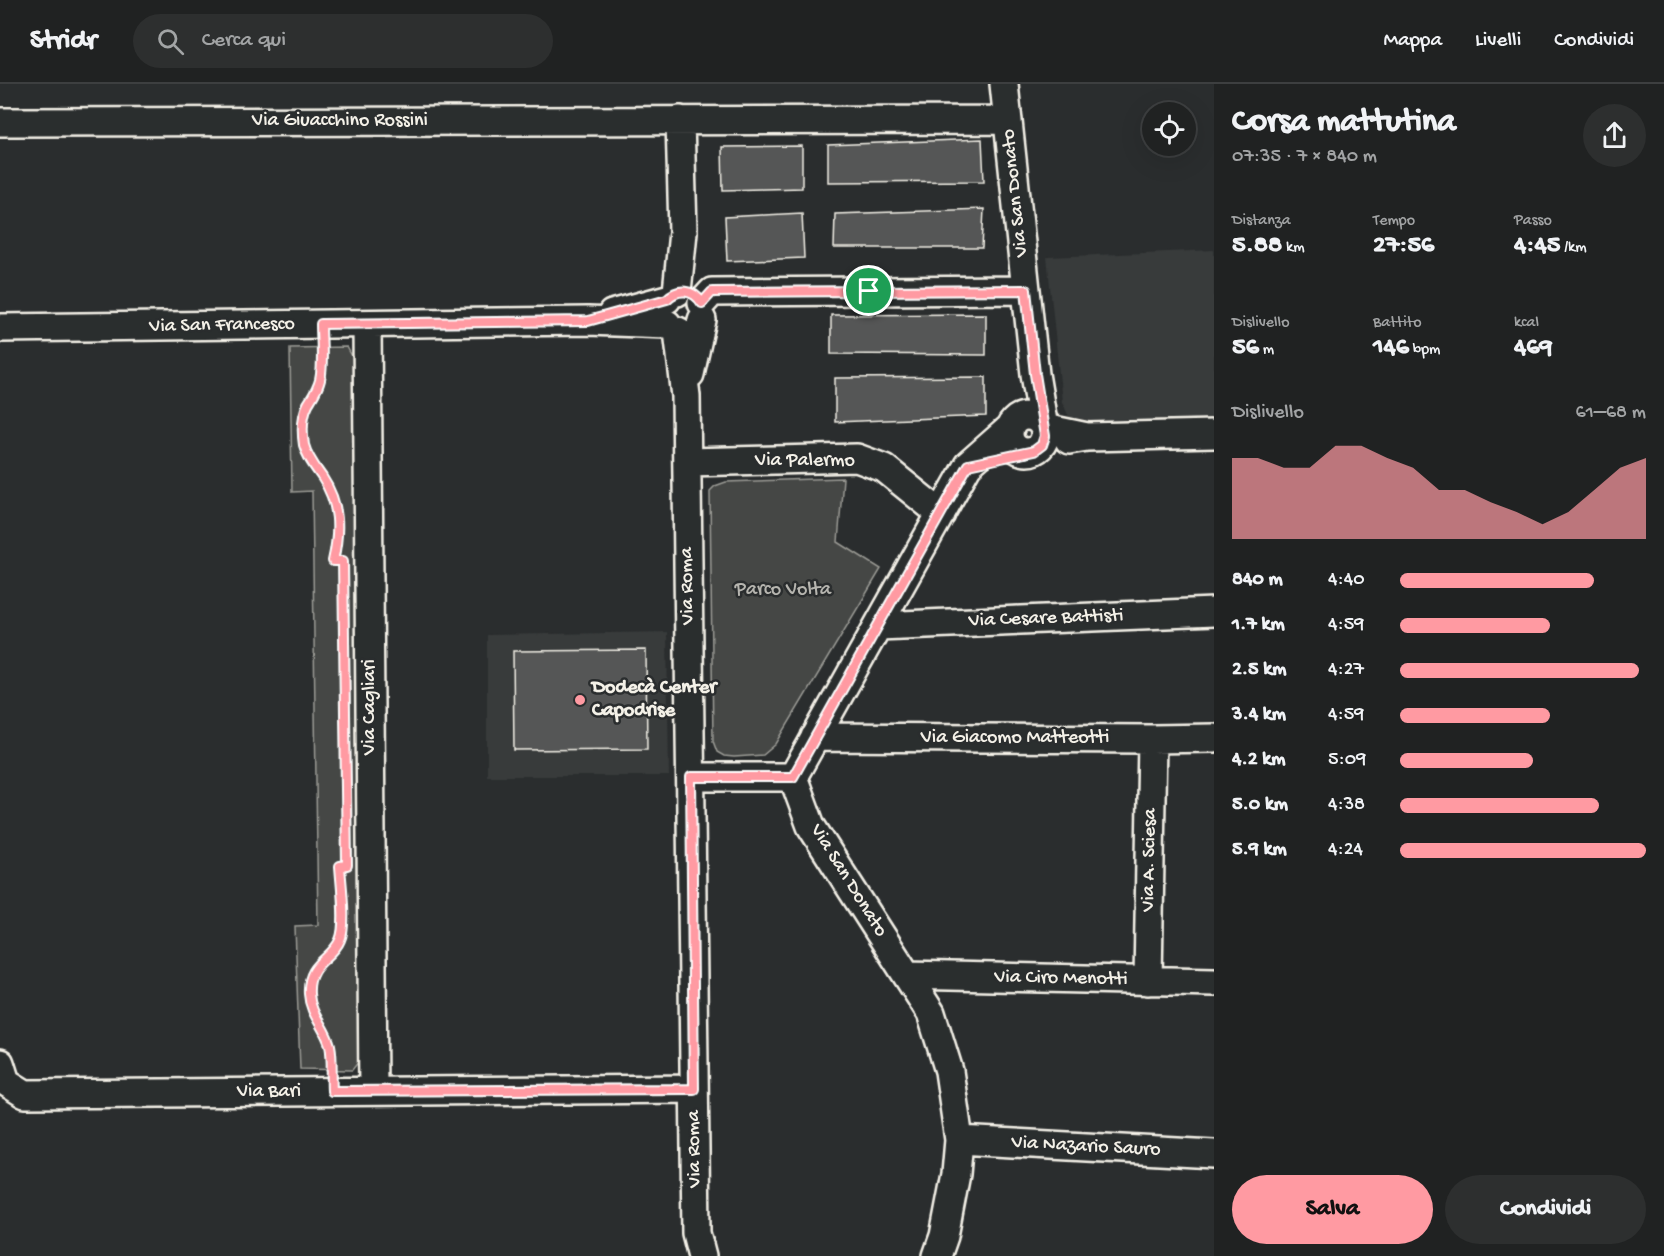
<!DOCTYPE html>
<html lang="it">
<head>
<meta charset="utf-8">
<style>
  body { margin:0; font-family:"Gochi Hand",sans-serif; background:#2d2f2f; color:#f1f3f6; height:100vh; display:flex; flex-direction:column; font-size:22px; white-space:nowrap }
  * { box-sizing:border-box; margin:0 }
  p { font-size:20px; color:#a2a4a5 }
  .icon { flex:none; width:33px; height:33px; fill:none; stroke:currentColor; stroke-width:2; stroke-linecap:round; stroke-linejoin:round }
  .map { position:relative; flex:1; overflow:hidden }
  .drawer { display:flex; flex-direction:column; background:#202222; width:450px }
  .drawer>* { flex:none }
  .buttons { position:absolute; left:1142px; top:18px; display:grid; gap:12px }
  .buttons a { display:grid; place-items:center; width:54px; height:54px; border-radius:50%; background:#202222; box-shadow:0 6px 24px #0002,0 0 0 2px #3d3f40; font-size:30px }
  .pin { position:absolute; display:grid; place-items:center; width:51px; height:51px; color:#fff; margin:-26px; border:3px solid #fff; border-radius:50%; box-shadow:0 2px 6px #0007 }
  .round { display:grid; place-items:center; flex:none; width:63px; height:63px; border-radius:32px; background:#2d2f2f }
  .overview { display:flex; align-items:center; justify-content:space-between; height:102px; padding:0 18px }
  h1 { font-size:33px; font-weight:700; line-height:45px }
  .figures { display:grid; grid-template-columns:repeat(3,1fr); gap:9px; height:102px; padding:6px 18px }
  .figures div { display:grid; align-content:center }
  .figures b { font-size:26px; font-weight:700 }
  .figures small { font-size:16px; font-weight:400 }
  .figures p { font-size:16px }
  .chart { height:168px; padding:12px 18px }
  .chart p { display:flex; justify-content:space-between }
  .chart svg { width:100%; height:108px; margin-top:6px; fill:#ff9aa2; opacity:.7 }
  .primary-button { display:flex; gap:12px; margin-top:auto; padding:12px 18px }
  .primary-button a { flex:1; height:69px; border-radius:36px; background:#ff9aa2; color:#111; font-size:24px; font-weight:700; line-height:69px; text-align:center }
  .primary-button a+a { background:#2d2f2f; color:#f1f3f6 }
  ul { padding:0 18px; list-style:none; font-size:20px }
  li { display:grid; grid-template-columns:96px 72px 1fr; align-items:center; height:45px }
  li i { height:15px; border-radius:8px; background:#ff9aa2 }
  header { display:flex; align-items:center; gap:36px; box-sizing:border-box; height:84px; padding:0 30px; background:#202222; border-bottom:2px solid #3d3f40 }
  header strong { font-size:28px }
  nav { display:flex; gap:33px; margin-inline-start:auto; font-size:21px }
  .search { width:420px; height:54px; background:#2d2f2f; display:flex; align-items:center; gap:15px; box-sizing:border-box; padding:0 21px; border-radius:33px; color:#a2a4a5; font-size:22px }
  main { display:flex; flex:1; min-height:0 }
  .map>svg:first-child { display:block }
  .built { fill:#373a3a }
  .green { fill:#444645; stroke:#9c9c96; stroke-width:1.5 }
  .building { fill:#555756; stroke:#f4f1e8; stroke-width:1.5 }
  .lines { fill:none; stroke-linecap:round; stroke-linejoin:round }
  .street-casing { stroke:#f4f1e8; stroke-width:32 }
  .path { stroke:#f4f1e8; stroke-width:4; stroke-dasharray:6 4.5; stroke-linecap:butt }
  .street { stroke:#2a2d2e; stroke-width:27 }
  .route-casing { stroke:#fff; stroke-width:12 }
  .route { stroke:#ff9aa2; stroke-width:8 }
  .poi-dot { fill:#ff9aa2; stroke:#2a2d2e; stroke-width:2 }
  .labels { text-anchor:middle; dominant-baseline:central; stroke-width:5; stroke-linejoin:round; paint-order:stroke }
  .street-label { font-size:20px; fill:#f4f1e8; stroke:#2a2d2e }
  .park-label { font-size:20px; fill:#b6b5af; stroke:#2a2d2e }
  .poi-label { font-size:20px; font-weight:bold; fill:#f4f1e8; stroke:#2a2d2e; text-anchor:start }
</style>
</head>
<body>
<header>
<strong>Stridr</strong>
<div class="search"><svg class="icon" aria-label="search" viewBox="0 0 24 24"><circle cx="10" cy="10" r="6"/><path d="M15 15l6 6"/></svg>Cerca qui</div>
<nav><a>Mappa</a><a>Livelli</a><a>Condividi</a></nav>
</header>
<main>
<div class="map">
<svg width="1214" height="1172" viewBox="0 0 1214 1172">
  <rect width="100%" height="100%" fill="#2a2d2e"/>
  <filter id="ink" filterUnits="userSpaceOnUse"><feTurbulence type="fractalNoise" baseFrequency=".0167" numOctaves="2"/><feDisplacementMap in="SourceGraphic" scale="12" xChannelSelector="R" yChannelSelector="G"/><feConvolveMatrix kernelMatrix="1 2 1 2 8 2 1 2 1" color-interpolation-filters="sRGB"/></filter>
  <g filter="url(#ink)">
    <path class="built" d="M1214,166V337H1078L1069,333L1062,318L1047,173Z
      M667,548L669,692H487V551Z"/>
    <path class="green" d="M347,263L354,276L363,972L352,986L300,985L295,842L318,841L312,407L292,408L290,264Z
      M843,394L838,458L881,485L776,660L763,671L734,673L724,672L717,668L713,657L710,407L715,402L726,398Z"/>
    <path class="building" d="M982,55L984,97L828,98V61Z
      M802,62V104L723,106L722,63Z
      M984,125L982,164H834L835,130Z
      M802,129L804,174L727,177L725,133Z
      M986,230V271L831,270V231Z
      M986,293V332L835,338V294Z
      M646,566L647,665L514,666L513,567Z"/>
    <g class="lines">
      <defs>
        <path id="street" d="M1004,0L1035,290L1044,344L1087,353
          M0,38L1008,36
          M677,208L683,148L680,36
          M702,219L712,208L1026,206
          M612,230L667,215
          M367,240L373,1007
          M0,244L588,237L667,240
          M678,247L686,312L696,1149L702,1172
          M690,290L702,236
          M1009 350a18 18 0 1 1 36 0a18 18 0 1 1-36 0Z
          M1069,356L1087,353L1214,350
          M687,378L857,374L884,384L941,430
          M878,542L1214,528
          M815,653L1152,655L1214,654
          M691,693H793
          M907,891L1214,898
          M1148,897L1152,655
          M0,979L6,998L25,1010L694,1005
          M959,1056L1214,1070
          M937,1172L944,1152L956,1090L959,1056L949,987L931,929L811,742L793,693L968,381L1009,345"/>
      </defs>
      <use href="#street" class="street-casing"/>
      <path class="path" d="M321,265C321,276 323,287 320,298C314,318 302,325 303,350C304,372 319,385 329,404C342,427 338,452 333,477H343V480
        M331,986L330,962L325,948L311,922L308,909L311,893L318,879L340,857L343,845L340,782L347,781V779"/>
      <use href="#street" class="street"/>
    </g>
  </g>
  <g class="lines" filter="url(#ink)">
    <defs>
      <path id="route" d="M1026,206L1035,290L1045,352L1042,361L1034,367L968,381L793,693H691L694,1005L332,1007C331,993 333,975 330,961C325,943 310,930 309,910C307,878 332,876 340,856C347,841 341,799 340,782L347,781L343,477H333C340,446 340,420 322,393C315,383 307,373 304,361C302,348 302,332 308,320C313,312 318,305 320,296C324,279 321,258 321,240L588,237L667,215C678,204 693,205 702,219L712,208Z"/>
    </defs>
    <use href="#route" class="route-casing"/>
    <use href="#route" class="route"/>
  </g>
  <circle class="poi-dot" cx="580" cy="616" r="6"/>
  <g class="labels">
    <g class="street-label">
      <text x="340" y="37">Via Giuacchino Rossini</text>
      <text transform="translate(1016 109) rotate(-96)">Via San Donato</text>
      <text transform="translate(222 242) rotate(-1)">Via San Francesco</text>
      <text x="805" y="377">Via Palermo</text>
      <text transform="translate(688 502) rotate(-91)">Via Roma</text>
      <text transform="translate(1046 535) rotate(-2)">Via Cesare Battisti</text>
      <text transform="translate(370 623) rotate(-90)">Via Cagliari</text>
      <text x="1015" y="654">Via Giacomo Matteotti</text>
      <text transform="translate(1150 776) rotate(-89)">Via A. Sciesa</text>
      <text transform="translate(848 797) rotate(58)">Via San Donato</text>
      <text transform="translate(1061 895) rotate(1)">Via Ciro Menotti</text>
      <text x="269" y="1008">Via Bari</text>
      <text transform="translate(1086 1063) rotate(3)">Via Nazario Sauro</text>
      <text transform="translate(695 1065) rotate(-91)">Via Roma</text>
    </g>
    <g class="park-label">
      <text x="783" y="506">Parco Volta</text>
    </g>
    <g class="poi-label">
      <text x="592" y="604">Dodecà Center<tspan x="592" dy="23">Capodrise</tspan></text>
    </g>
  </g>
</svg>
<div class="buttons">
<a><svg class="icon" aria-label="locate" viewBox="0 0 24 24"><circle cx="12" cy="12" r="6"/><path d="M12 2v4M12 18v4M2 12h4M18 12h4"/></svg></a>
</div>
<div class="pin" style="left:869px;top:207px;background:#1e9e55"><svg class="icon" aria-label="arrive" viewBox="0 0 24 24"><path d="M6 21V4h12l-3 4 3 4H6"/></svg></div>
</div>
<section class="drawer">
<div class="overview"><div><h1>Corsa mattutina</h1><p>07:35 · 7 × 840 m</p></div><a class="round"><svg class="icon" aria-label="share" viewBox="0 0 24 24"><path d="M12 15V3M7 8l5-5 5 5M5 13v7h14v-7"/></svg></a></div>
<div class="figures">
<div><p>Distanza</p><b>5.88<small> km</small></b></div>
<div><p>Tempo</p><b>27:56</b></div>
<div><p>Passo</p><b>4:45<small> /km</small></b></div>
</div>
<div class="figures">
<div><p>Dislivello</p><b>56<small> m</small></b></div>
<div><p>Battito</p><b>146<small> bpm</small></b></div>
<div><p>kcal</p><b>469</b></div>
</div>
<div class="chart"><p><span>Dislivello</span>61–68 m</p>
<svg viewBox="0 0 160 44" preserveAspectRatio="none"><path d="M0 44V11L10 11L20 15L30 15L40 6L50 6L60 11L70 15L80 24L90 24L100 29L110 33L120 38L130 33L140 24L150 15L160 11V44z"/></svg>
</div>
<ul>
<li><b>840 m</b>4:40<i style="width:79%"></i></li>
<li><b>1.7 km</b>4:59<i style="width:61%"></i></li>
<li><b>2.5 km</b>4:27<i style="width:97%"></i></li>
<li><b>3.4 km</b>4:59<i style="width:61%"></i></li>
<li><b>4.2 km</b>5:09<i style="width:54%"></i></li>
<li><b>5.0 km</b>4:38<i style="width:81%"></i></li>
<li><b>5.9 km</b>4:24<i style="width:100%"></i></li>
</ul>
<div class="primary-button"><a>Salva</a><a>Condividi</a></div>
</section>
</main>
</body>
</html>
